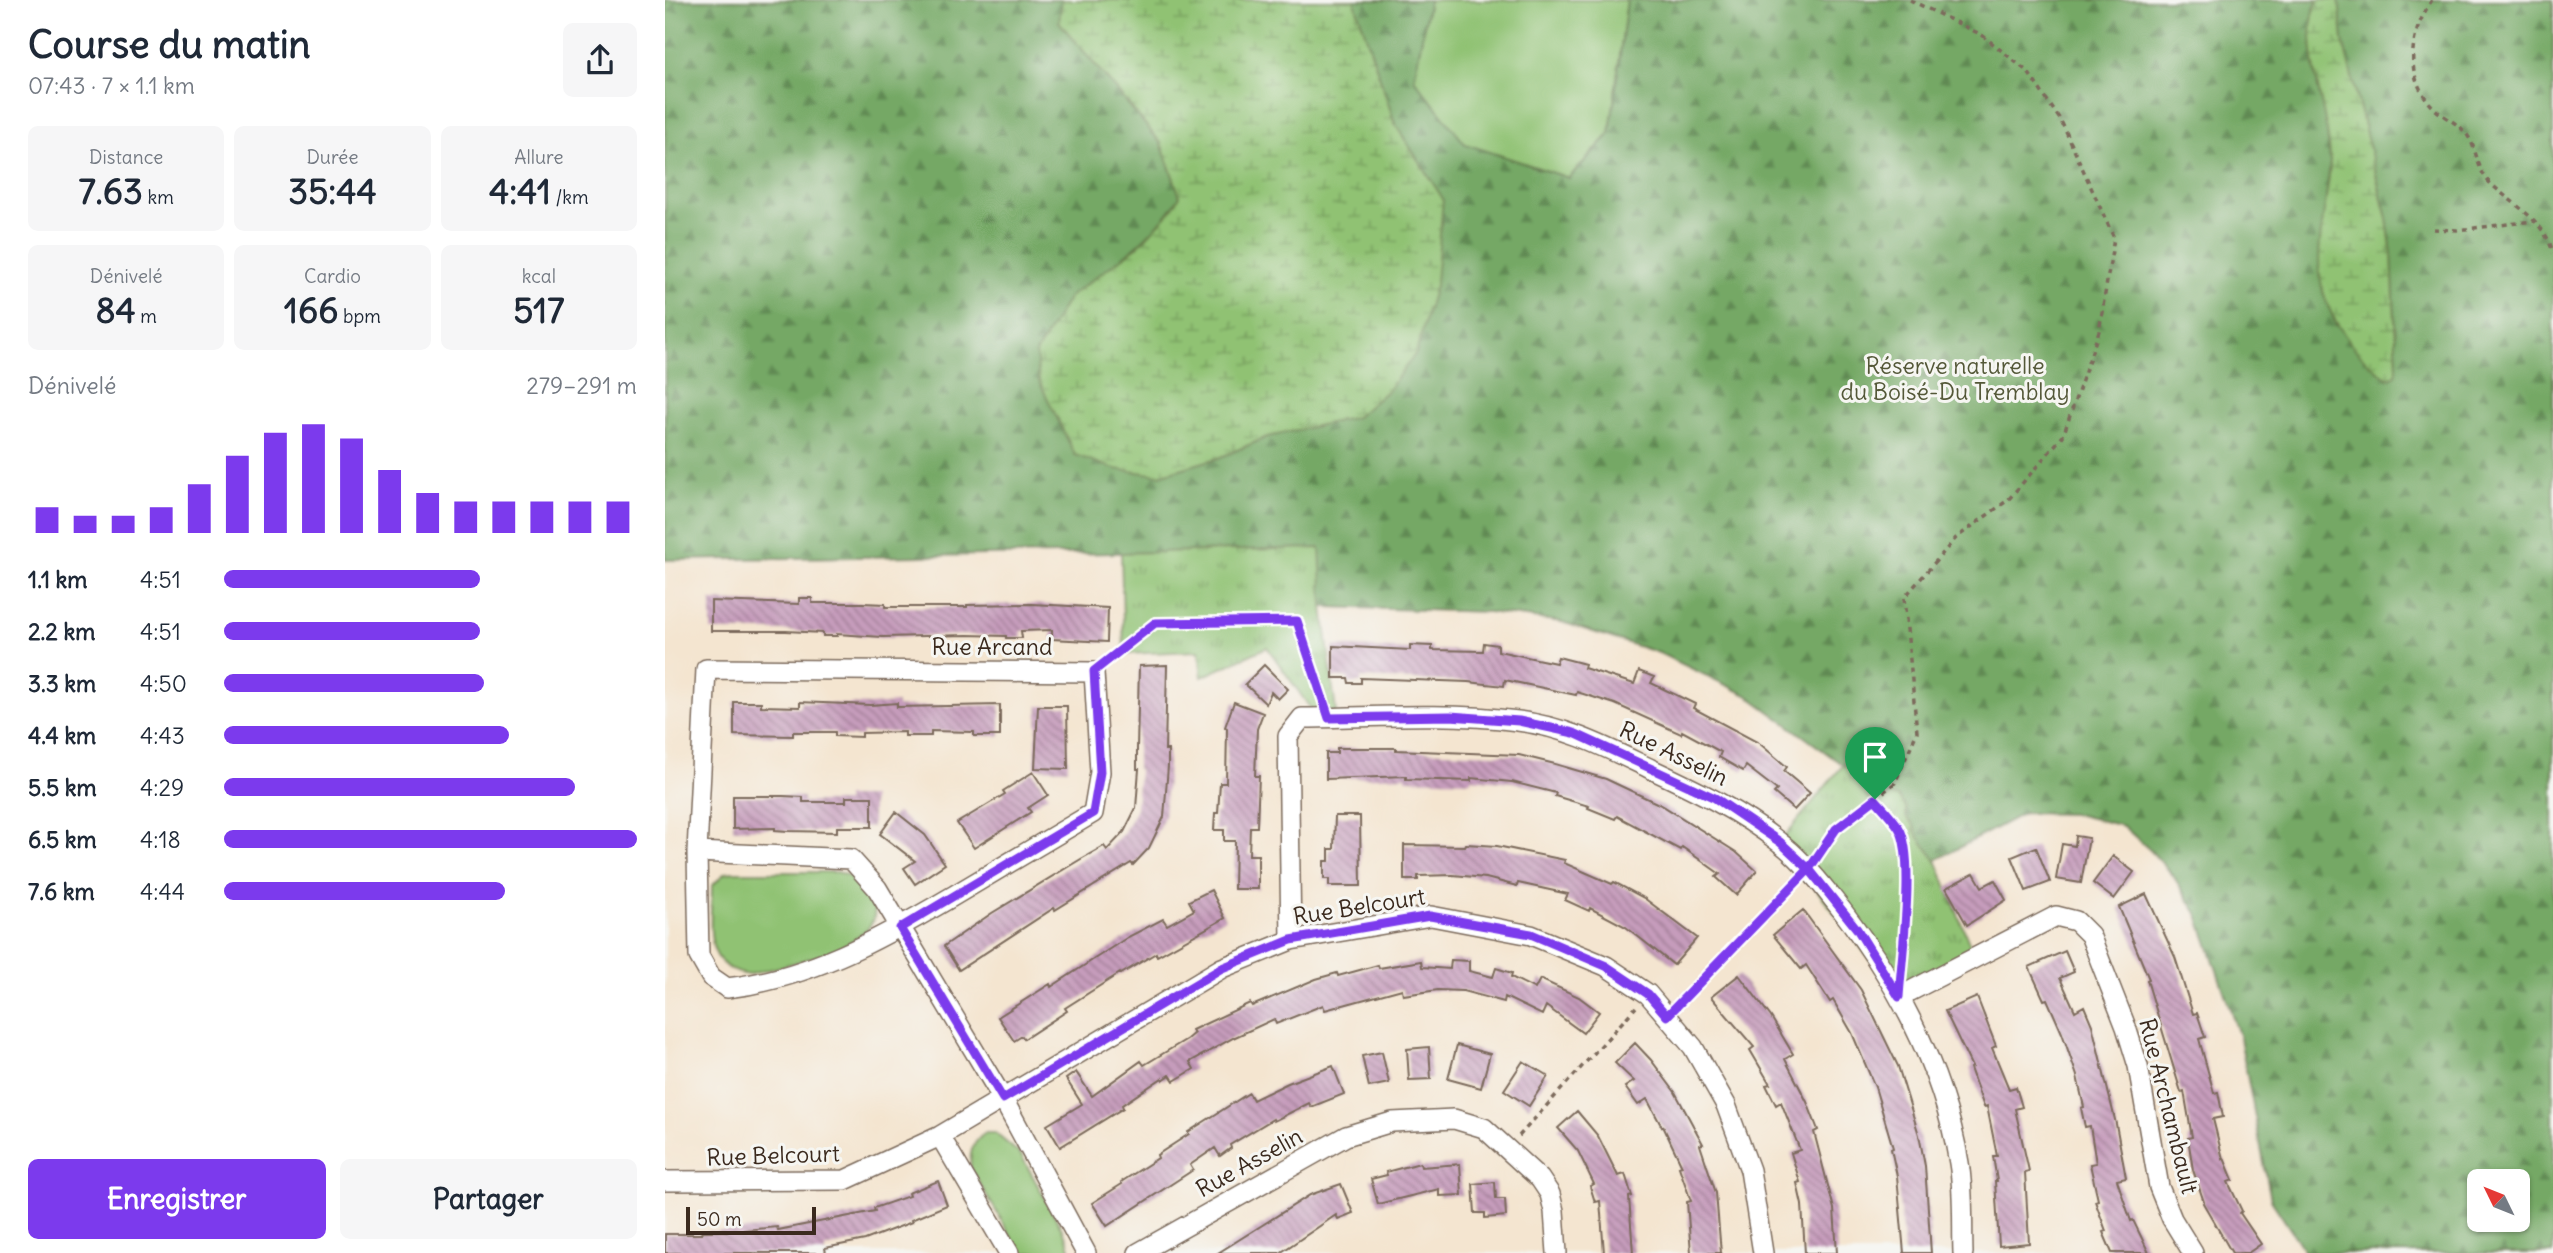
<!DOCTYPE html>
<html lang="fr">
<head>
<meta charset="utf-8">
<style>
  body { margin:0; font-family:Delius,sans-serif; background:#f6f6f7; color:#1f2937; height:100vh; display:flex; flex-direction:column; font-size:26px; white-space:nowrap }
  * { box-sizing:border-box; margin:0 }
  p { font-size:23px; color:#747a83 }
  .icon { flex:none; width:38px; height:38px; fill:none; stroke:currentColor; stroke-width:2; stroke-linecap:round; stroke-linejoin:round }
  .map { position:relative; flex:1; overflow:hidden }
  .sheet { display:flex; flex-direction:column; background:#fff; width:665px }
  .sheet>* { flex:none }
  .needle { width:46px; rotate:313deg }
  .buttons { position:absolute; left:1802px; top:1169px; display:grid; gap:14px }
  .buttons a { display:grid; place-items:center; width:63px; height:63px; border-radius:10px; background:#fff; box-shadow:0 2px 5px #0004; font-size:35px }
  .scale { position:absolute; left:21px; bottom:18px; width:130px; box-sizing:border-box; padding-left:7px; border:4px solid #3b2a1e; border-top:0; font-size:19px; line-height:24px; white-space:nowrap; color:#3b2a1e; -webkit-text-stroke:5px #f6f6f2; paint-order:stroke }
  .pin { position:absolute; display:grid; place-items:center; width:60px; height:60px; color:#fff; margin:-72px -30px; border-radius:50% 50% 50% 0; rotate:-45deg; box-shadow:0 0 7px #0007 }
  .pin .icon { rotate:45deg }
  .round { display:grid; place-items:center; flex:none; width:74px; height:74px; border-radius:10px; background:#f6f6f7 }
  .overview { display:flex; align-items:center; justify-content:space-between; height:119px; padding:0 28px }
  h1 { font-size:38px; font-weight:700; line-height:52px }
  .stats { display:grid; grid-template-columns:repeat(3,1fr); gap:10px; height:119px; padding:7px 28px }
  .stats div { display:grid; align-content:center; border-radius:10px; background:#f6f6f7; text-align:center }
  .stats b { font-size:35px; font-weight:700 }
  .stats small { font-size:19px; font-weight:400 }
  .stats p { font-size:19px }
  .chart { height:196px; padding:14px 28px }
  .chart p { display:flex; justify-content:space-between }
  .chart svg { width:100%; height:126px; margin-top:7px; stroke:#7c3aed; stroke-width:6 }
  .action { display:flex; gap:14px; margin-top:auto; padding:14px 28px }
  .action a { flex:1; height:80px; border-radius:10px; background:#7c3aed; color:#fff; font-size:28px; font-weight:700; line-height:80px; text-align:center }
  .action a+a { background:#f6f6f7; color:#1f2937 }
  ul { padding:0 28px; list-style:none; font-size:23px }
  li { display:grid; grid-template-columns:112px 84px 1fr; align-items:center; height:52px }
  li i { height:18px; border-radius:9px; background:#7c3aed }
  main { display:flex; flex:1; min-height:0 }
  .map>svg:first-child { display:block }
  .grass { fill:#90c273; stroke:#667648; stroke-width:2 }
  .forest { fill:url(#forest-firs); stroke:#586942; stroke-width:2; fill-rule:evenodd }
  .wetland { fill:url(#wetland-marsh); stroke:#667648; stroke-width:2 }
  .park { fill:url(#park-tufts); stroke:#667648; stroke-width:2 }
  .building { fill:url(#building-back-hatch) }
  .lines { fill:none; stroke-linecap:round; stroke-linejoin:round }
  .minor-casing { stroke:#7c6b5c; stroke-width:22 }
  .path { stroke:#7c6b5c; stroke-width:3.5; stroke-dasharray:5 5; stroke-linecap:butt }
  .minor { stroke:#fff; stroke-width:19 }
  .route-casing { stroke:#fff; stroke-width:14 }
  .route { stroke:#7c3aed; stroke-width:9 }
  .labels { text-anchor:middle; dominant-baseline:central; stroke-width:6; stroke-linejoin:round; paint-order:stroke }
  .park-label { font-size:23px; fill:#545838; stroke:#f6f6f2 }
  .street-label { font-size:23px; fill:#3b2a1e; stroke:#f6f6f2 }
</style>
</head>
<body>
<main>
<section class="sheet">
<div class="overview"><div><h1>Course du matin</h1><p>07:43 · 7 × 1.1 km</p></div><a class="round"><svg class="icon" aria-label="share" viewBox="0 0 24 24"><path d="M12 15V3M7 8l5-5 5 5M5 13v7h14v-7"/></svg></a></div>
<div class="stats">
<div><p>Distance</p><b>7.63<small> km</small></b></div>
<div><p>Durée</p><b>35:44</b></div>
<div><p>Allure</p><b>4:41<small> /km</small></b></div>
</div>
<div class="stats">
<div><p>Dénivelé</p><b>84<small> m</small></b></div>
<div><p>Cardio</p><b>166<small> bpm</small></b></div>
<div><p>kcal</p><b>517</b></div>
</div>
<div class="chart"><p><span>Dénivelé</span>279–291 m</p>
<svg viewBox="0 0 160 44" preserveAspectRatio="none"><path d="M5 44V35M15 44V38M25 44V38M35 44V35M45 44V27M55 44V17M65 44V9M75 44V6M85 44V11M95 44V22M105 44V30M115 44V33M125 44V33M135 44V33M145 44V33M155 44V33"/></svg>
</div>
<ul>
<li><b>1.1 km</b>4:51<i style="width:62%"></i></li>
<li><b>2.2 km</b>4:51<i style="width:62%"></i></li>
<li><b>3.3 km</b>4:50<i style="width:63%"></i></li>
<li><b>4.4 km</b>4:43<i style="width:69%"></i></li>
<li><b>5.5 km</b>4:29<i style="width:85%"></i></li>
<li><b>6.5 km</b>4:18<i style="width:100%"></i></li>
<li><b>7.6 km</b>4:44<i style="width:68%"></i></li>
</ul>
<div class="action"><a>Enregistrer</a><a>Partager</a></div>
</section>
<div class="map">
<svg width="1888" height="1253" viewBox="0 0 1888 1253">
  <defs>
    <pattern id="forest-firs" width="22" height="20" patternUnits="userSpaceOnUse" patternTransform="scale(1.75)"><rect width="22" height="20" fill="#74a865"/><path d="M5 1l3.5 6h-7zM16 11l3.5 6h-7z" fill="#608953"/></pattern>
    <pattern id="wetland-marsh" width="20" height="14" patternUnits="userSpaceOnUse" patternTransform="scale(1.75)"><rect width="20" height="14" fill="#90c273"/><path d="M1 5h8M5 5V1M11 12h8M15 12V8" fill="none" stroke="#779e5e"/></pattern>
    <pattern id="park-tufts" width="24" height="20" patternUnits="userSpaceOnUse" patternTransform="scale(1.75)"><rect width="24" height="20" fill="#90c273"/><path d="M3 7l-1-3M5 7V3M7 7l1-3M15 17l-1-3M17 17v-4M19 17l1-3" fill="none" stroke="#779e5e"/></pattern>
    <pattern id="building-back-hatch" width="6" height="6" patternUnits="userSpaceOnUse" patternTransform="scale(1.75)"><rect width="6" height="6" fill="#c69cbc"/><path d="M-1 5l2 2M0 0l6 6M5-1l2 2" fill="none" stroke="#a27f98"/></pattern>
  </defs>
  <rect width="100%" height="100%" fill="#f6f6f2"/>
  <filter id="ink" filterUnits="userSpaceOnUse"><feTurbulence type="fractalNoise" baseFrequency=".0143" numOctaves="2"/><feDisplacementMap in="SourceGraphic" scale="14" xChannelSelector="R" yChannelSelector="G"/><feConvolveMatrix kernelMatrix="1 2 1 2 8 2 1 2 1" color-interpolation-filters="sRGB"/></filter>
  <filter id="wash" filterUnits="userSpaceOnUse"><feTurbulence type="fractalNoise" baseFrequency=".00686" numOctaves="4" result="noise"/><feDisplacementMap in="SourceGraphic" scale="28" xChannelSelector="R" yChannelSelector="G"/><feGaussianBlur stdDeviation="1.57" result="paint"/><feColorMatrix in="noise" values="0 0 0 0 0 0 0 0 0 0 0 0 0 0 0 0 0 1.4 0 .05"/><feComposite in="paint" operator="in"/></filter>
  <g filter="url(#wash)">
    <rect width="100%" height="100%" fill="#f4e5d0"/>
    <path class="grass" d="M764,0H962L945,134L904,178L800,144L749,79Z
      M69,872H173C190,877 196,884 205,898C234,946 112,966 83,975C35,967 47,922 47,886L60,873Z
      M320,1133H330L356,1155L403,1240L406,1253H356L306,1169C304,1152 307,1143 320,1133Z"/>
    <path class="forest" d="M0,0H397L395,22L496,143L515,196C489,240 444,267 404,297L494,475L556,457L602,437L691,417L778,199L730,124L689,0H764L749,79L800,144L904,178L945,134L962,0H1653L1649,9L1647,52L1653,89L1661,119L1665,162L1655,254L1658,292L1671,325L1732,369L1727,254L1722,219L1678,41L1674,0H1888V1253H1641L1606,1200L1575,1038L1533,915L1507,874L1485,850L1458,826L1410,814L1359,813L1271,860L1210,783L1178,765L1082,695L994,653L897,622L823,612L658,607L654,548L456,553L0,560ZM1815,1181H1853V1220H1815Z"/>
    <path class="wetland" d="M397,0H689L730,124L778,199L771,282L751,353L723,390L691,417L602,437L556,457L494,475L450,469L410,455L374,381L371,353L404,297L472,247L506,211L515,196L496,143L394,22Z
      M1653,0H1674L1678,41L1722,219L1727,254L1732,369L1731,375L1724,378C1696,363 1666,322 1658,291C1647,249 1663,205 1665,163C1666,115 1632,44 1653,0Z"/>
    <path class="park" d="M655,548L658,607L671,712H648L602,647L537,677L534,651L459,654L456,553Z
      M1178,765L1210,783L1221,796L1233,797L1241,808V817L1249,825L1252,835L1271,860L1310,957L1234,997L1115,842Z"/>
    <g id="blocks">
      <path class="building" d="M134,598H147V603H197L220,604V607H302V605L367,604L443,608L442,642L387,639V630L356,631L357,638H341V636L302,635L218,637L172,634V636H158V633L121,631H46V601L134,604Z
        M819,643L833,645V651L891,663L893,657L920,664L919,668L969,684L974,671L989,677L986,683L1030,704L1028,708L1094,743L1122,767L1119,771L1145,793L1129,810L1109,793L1112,790L1081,766L1078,771L1054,757L1056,752L1017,731L1016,734L950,704L912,692L911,695L840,680L839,686L803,682L696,678V683H684L683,678H668V646L745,650V645L767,646V650L818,651Z
        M502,665L500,750H503V766L499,817L484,848L468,865L466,863L390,910L389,908L294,970L279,946L327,913L416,859L439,846L442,850L459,832L471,808L474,769H472V749L474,666Z
        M599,665L623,689L613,699L606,692L601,704L580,684Z
        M69,702H96V706L135,707V702L205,705L232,703V707L335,705V736H309V732L266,731V736H240V732L197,733V737L170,736V732H128V736L69,735Z
        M569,702L598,713L592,729L590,776H594L592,827H585L584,855H593V889H569L570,841H559V830H549L550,813H553L555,783H561L562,728L560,727Z
        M373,706H402L403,769L370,768Z
        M672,748H731V750L854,755L890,764L941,779L998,806L1071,852L1092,871L1071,895L1051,877L1055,874L1017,847L1015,850L952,816L950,819L923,808L924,806L890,796L891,793L847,782L806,778V781L741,779V776L661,779V753H672Z
        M368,772L383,795L363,808L366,812L309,848L292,823L340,794L338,791Z
        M68,796H118L138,797V802H181V797H207V827H172V832L123,831L110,830V828L68,829Z
        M231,812L260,835L280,864L250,884L239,868L250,861L215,834Z
        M670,816H695L696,886H664V879H659V861H664V849H669Z
        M1411,836L1424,838L1416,883L1391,879L1397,844L1410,846Z
        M801,844L832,846L900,860L899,863L947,884L949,882L979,898L1032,938L1009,965L961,927L925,908L924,911L900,900L903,894L853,883L852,886L821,878L788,875L753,876V880H739V845L800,846Z
        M1371,847L1385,882L1361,891L1347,857Z
        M1448,856L1469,872L1449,899L1428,883Z
        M1309,873L1317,887L1330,880L1341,900L1302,925L1281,888Z
        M546,890L560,918L492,956L491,953L456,974L455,973L400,1008L402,1011L359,1039L357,1036L349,1041L333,1017L385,984L386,987L463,937L498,919L502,925L529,910L524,901Z
        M1481,894L1510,957L1528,1014L1532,1013L1540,1037L1534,1039L1549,1093L1553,1092L1558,1117L1548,1119L1558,1159L1559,1158L1568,1180L1563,1182L1577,1211L1575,1213L1596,1244L1583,1253H1567L1538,1203L1539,1202L1528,1170L1523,1138L1527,1137L1519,1091L1516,1092L1482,980L1484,979L1454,907Z
        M1138,910L1196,990L1233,1066L1254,1135L1260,1166L1266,1253H1239L1232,1176L1226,1149L1228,1148L1210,1087L1187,1033L1168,1000L1165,1002L1141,965L1136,969L1108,935Z
        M1400,951L1409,972L1395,978L1410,1011L1419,1006L1427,1025L1451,1124L1461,1178L1452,1180L1466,1221L1468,1220L1484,1253H1447L1438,1232L1441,1231L1430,1201L1433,1200L1425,1164L1431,1163L1425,1126L1420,1127L1416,1108L1419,1107L1412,1076L1397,1033L1382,999L1379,1000L1364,967Z
        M786,960L804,961V971L828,977L831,968L847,973L846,977L870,989L875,979L914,997L934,1012L918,1033L881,1006L877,1015L840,997L839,1002L798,991L773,990L738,995L737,989L660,1010L658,1005L611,1024L609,1019L568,1038L525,1062L529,1069L509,1081L505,1075L498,1080L497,1078L457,1105L458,1108L395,1147L382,1125L417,1104L401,1079L411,1072L427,1096L476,1061L479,1065L522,1039L529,1033L527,1030L585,1003L587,1006L651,979L672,973L673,976L713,965L714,968L756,961L757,967L785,969Z
        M1074,975L1106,1017L1128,1054L1120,1059L1142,1102L1153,1130L1149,1132L1169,1209L1172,1253H1140L1137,1205L1132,1183L1135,1182L1126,1153L1135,1150L1116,1102L1111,1105L1101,1085L1105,1084L1085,1050L1089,1047L1046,997Z
        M1312,997L1331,1046L1327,1048L1344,1089L1351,1087L1357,1107L1350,1109L1364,1171L1360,1172L1364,1243L1334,1246L1330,1181H1332L1328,1156H1332L1322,1106L1319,1107L1305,1068L1307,1067L1280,1011Z
        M970,1043L986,1060L1010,1092L1038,1144L1035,1145L1051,1193L1056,1253H1026L1022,1202L1026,1201L1014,1167L1017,1166L998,1126L997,1127L982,1099L973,1105L960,1087L969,1081L950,1063Z
        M792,1045L825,1054L816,1088L783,1079Z
        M764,1047L766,1079L744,1080L742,1049Z
        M717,1052L724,1083L704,1087L697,1056Z
        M858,1061L883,1076L864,1106L839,1090Z
        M668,1066L679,1094L646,1107L644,1103L609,1121L608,1119L565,1145L566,1148L555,1156L550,1148L525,1165L528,1170L442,1226L427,1203L457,1184L456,1182L493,1158L492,1155L524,1134L523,1132L584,1093L588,1100L623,1083Z
        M912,1111L933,1136L953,1176L960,1174L967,1196L964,1197L968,1253H939L935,1201L930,1202L925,1186L929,1184L913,1151L893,1128Z
        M755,1163L756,1167L795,1164L797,1195L774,1196V1189L713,1204L706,1179L722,1175L721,1172Z
        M273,1181L282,1205L246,1220L247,1222L200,1240L160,1248L161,1253H0V1234H37L36,1231H69L112,1227L113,1230L164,1220L210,1211L209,1208L244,1196L243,1193Z
        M830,1182L831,1199H840L841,1216L820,1218V1213H810L808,1184Z
        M676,1184L688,1213L673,1219L671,1215L615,1253H553L645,1195Z"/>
    </g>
  </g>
  <g filter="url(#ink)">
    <use href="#blocks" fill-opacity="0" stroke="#7c6b5c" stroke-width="2"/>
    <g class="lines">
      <defs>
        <path id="minor" d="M41,669L429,672L435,772L428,813C387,837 346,862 305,886C230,931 150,978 62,988L46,977L34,956L32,852Z
          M32,852L186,859L212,888L338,1099L421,1253
          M626,940L623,736L637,718C708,717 782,712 853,721C902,727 942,748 986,769C1031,790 1075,811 1114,842C1134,857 1150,876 1165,895C1227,972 1278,1065 1294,1163C1299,1192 1297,1224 1298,1253
          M1234,997L1391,916L1411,921L1425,935L1461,1027L1473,1066L1494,1187L1507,1219L1528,1253
          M275,1136L344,1253
          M0,1181L180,1180L275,1136L557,968L626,940L766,916L866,935L941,966L983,994L1028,1047L1061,1105L1085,1170L1098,1253
          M473,1253L681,1136L727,1122L789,1119L819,1128L875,1179L885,1194L889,1211L892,1253"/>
      </defs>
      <use href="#minor" class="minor-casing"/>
      <path class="path" d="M1767,0C1744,34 1738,76 1769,108C1778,117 1791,122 1799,131C1813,146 1810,168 1825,183C1848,205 1880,220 1888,253
        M1768,229L1792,230L1869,221
        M442,661L490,623L632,621L658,699
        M1210,799C1218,809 1228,818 1234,829C1249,854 1238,933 1236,964
        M1154,854L1172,829L1230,783L1252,732L1239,598L1291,538L1343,500L1398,436L1434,331L1449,238L1396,121L1363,72L1317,35L1245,0
        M1013,1004L1132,882
        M854,1136L971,1007"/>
      <use href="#minor" class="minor"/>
    </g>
  </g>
  <g class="lines" filter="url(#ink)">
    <defs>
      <path id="route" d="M1210,799L1171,829L1144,869L1002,1016L983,994L941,966L866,934L765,916L626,940L557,968L338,1099L235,928L428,813L435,772L429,671L490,623L632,621L664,718L785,716L854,721L909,733L1050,798L1115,842L1144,869L1192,929L1234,997C1236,962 1251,856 1234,828C1228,818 1218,808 1210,799"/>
    </defs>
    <use href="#route" class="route-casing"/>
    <use href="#route" class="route"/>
  </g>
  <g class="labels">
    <g class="park-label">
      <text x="1290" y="365">Réserve naturelle<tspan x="1290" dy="26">du Boisé-Du Tremblay</tspan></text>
    </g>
    <g class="street-label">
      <text x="327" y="646">Rue Arcand</text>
      <text transform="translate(1009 753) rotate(26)">Rue Asselin</text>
      <text transform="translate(694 906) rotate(-9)">Rue Belcourt</text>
      <text transform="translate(1504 1106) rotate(76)">Rue Archambault</text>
      <text transform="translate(108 1155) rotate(-2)">Rue Belcourt</text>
      <text transform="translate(584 1162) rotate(-29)">Rue Asselin</text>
    </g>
  </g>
</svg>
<div class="buttons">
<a><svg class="needle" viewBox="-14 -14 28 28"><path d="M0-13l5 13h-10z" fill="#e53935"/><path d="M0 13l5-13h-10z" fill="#747a83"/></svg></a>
</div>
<div class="scale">50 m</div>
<div class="pin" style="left:1210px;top:799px;background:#1e9e55"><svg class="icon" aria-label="arrive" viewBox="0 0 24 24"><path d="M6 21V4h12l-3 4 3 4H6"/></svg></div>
</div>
</main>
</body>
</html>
